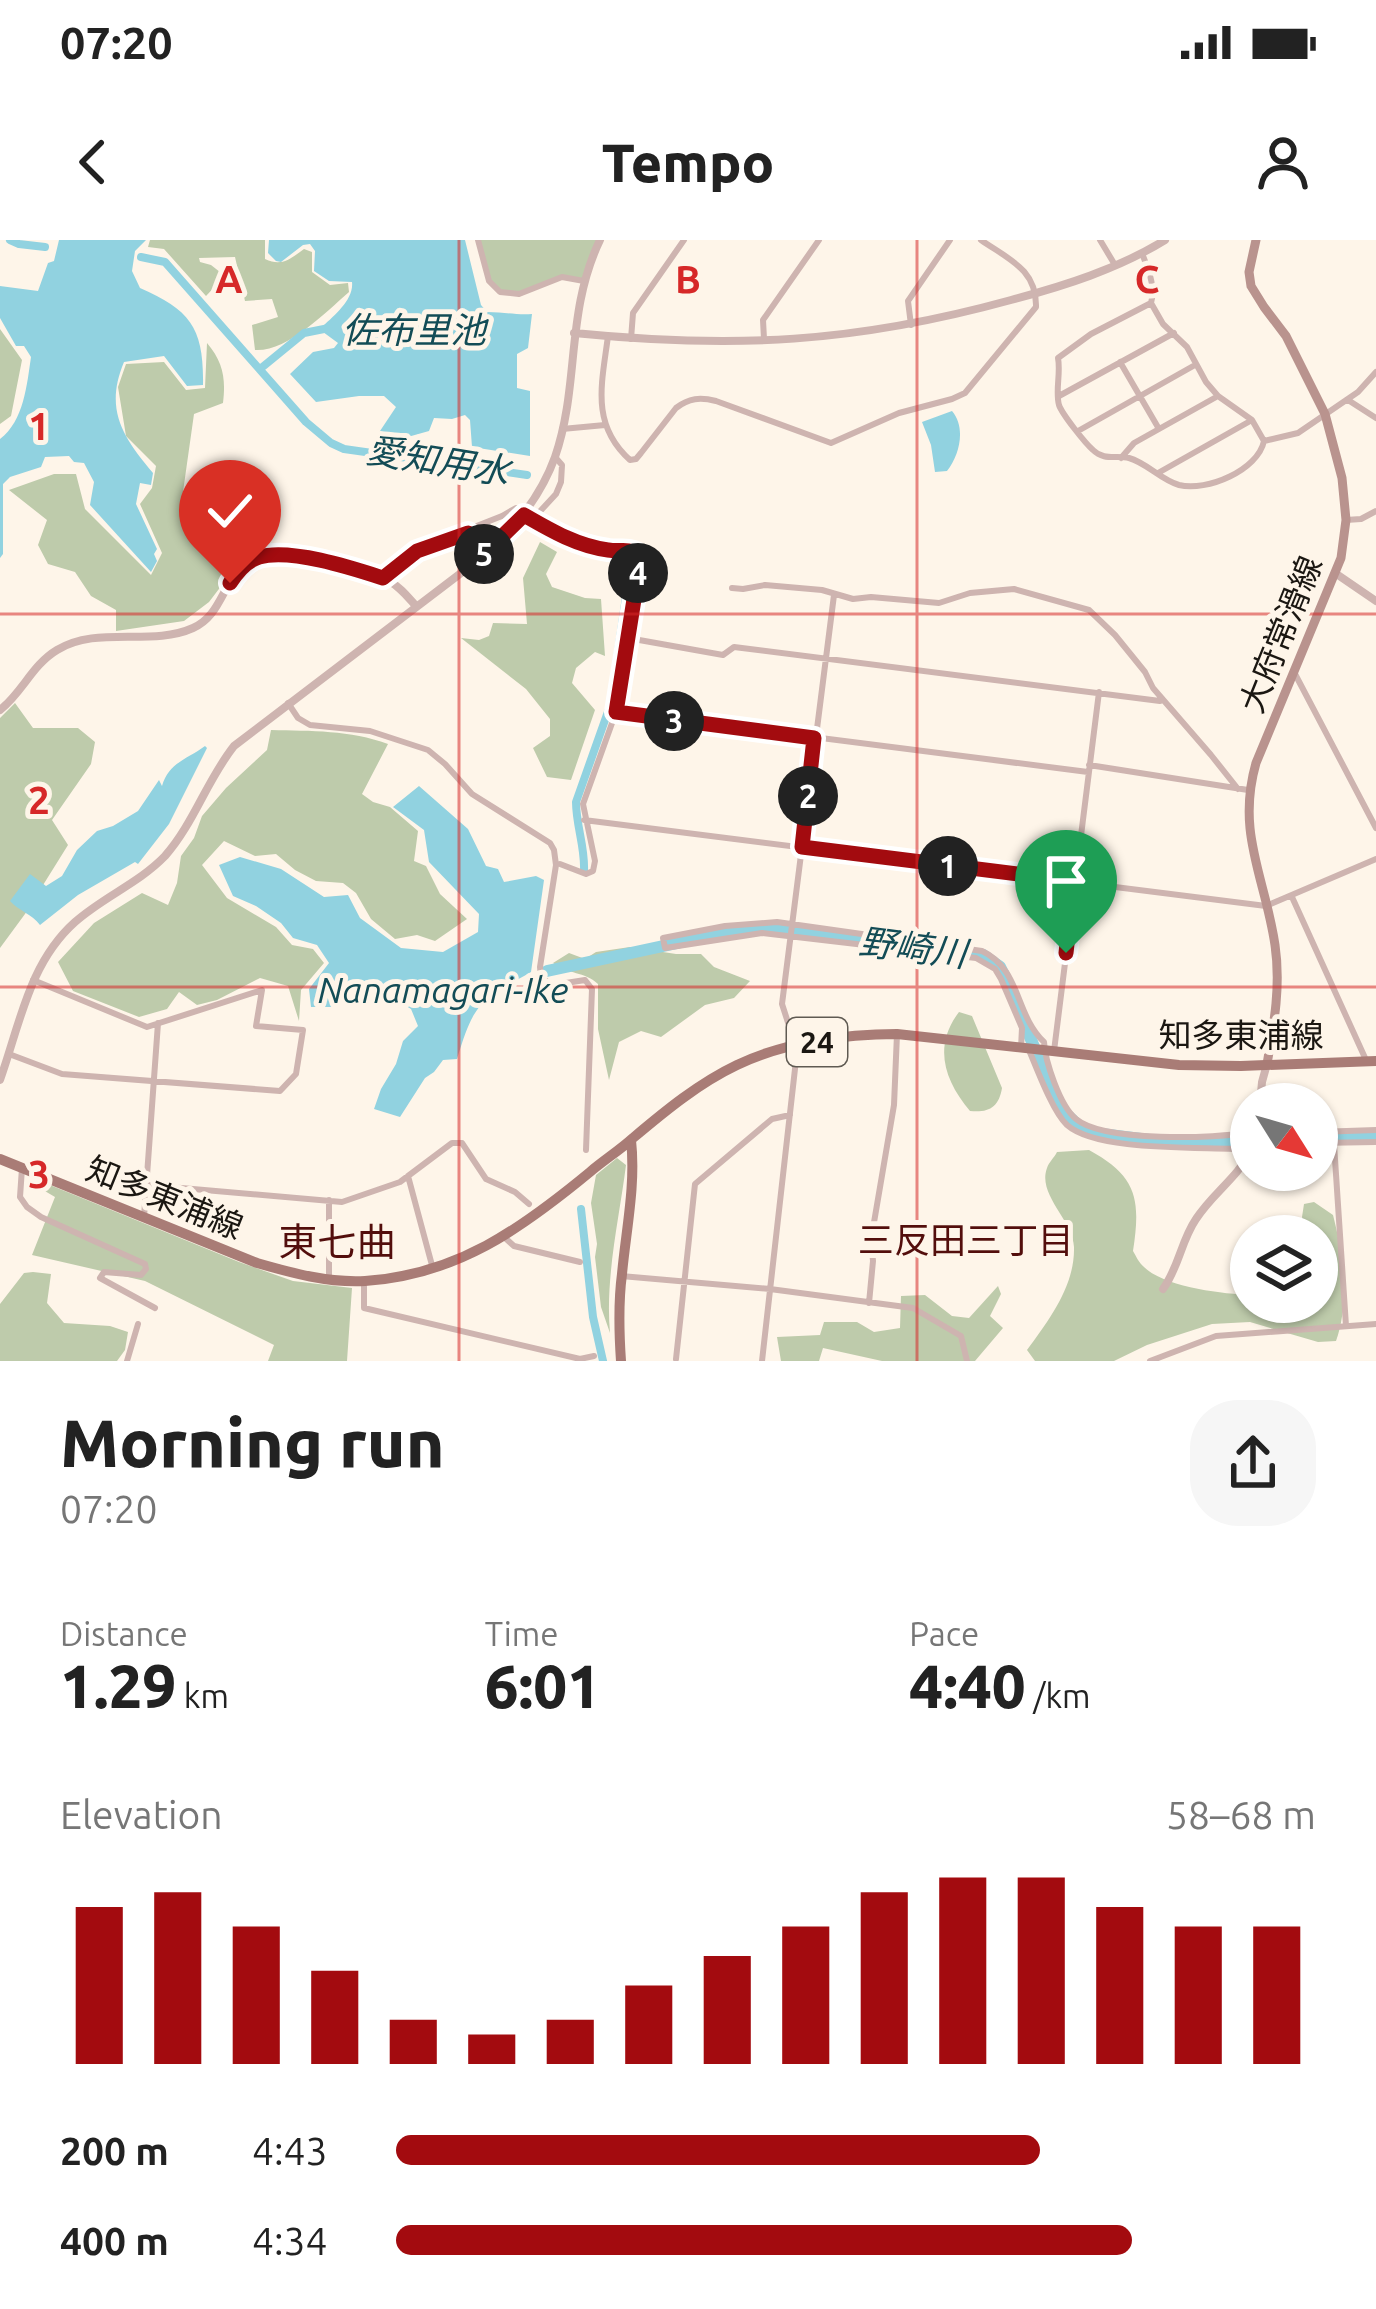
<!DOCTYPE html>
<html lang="en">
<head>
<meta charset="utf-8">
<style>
  body { margin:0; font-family:Ubuntu,"Noto Sans JP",sans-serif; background:#f6f6f6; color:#222; height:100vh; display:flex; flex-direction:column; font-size:45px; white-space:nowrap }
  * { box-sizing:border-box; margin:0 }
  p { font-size:39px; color:#767676 }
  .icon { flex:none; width:66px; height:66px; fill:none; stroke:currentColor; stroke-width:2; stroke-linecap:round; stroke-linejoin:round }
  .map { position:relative; height:1121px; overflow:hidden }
  .sheet { display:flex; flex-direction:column; background:#fff; flex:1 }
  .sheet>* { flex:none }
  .needle { width:78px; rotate:127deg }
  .fabs { position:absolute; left:1230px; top:843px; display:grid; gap:24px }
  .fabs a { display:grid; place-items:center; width:108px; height:108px; border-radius:50%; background:#fff; box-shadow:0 3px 9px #0004; font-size:60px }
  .pin { position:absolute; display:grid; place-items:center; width:102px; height:102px; color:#fff; margin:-123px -51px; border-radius:50% 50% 50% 0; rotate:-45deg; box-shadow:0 0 12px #0007 }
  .pin .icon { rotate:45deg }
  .km { position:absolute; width:60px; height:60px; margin:-30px; border-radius:50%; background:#222; color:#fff; font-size:33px; line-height:60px; text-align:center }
  .round { display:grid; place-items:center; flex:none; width:126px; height:126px; border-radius:48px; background:#f6f6f6 }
  .headline { display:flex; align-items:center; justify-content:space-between; height:204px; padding:0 60px }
  h1 { font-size:66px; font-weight:800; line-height:90px }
  .figures { display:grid; grid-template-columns:repeat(3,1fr); gap:18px; height:204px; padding:12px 60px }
  .figures div { display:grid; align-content:center }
  .figures b { font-size:60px; font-weight:800 }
  .figures small { font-size:33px; font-weight:400 }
  .figures p { font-size:33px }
  .chart { height:336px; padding:24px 60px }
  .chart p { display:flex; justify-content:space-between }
  .chart svg { width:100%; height:216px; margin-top:12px; stroke:#a30b0f; stroke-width:6 }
  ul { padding:0 60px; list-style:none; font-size:39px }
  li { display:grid; grid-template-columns:192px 144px 1fr; align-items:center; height:90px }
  li i { height:30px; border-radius:15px; background:#a30b0f }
  .status { display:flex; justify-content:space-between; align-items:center; height:84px; padding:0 60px; background:#fff; direction:ltr }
  .status svg { height:33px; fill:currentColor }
  header { display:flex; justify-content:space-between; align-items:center; height:156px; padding:0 60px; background:#fff; font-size:54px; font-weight:800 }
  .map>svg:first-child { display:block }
  .green { fill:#becbab }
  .water { fill:#91d2e0 }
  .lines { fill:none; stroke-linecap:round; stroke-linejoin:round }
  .canal { stroke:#91d2e0; stroke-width:8 }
  .river { stroke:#91d2e0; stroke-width:12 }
  .minor { stroke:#ceb4b0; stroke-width:6 }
  .tertiary { stroke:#ceb4b0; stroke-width:8 }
  .secondary { stroke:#b9938e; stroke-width:9 }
  .primary { stroke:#a97c76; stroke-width:10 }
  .route-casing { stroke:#fff; stroke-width:24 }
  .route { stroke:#a30b0f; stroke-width:15 }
  .grid { fill:none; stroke:#d62828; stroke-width:3; stroke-opacity:0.55 }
  .labels { text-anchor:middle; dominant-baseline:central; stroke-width:10; stroke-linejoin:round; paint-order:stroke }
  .shield { fill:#fef5e9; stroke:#5f5a52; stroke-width:3 }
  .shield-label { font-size:30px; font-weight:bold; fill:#1b1712 }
  .street-label { font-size:33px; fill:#1b1712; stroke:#fef5e9 }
  .water-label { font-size:36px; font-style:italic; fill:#134c56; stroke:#fef5e9 }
  .neighbourhood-label { font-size:36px; fill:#530e0c; stroke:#fef5e9 }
  .quarter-label { font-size:39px; fill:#530e0c; stroke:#fef5e9 }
  .grid-label { font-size:39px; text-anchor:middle; font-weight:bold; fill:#d62828; stroke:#fef5e9; stroke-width:10; stroke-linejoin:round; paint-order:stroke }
</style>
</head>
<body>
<div class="status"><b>07:20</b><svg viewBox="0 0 49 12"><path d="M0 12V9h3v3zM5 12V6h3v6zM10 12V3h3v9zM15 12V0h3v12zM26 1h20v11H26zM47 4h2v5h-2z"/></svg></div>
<header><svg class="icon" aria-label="back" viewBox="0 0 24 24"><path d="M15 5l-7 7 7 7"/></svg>Tempo<svg class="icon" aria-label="person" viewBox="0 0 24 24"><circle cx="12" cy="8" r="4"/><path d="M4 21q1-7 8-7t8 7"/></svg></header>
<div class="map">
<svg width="1376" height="1121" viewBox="0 0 1376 1121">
  <rect width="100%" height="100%" fill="#fef5e9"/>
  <path class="green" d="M150,0H265V19C282,27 290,19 304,9L312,12V32L330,45L348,43L349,52C325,73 287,112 255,110L252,85L278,77L272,59L245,61L235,17L199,18L200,22L211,25L225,36L206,56L164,9L148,7Z
    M478,0H600L584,41L562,37L536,48L506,54L492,45Z
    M0,89L22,120L11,176L0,184Z
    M207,103C223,122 226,138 223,163L194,174L181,266L208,301L230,281L263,291L209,362L184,381L116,391V370L91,356L75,332L48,324L38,305L47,280L9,250L54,234H76L85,269L151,335L162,313L140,264L152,248L156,226L126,196L118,147L126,124L164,122L186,150L205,148Z
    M540,302L557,312L546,334L552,347L585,358L601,359L605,416L595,412L576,428L572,443L595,470L571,540L547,537L533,508L550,496V479L526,449L461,398L479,400L489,396L493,383L527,384L523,338Z
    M15,463L33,488H78L95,502L91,524L52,580L68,605L25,674L0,708V478Z
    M271,490C311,491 350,490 388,504L362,554L373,562L390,567L418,591L414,621L426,626L440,654L467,679L435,701L417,695L395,699L371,679L356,653L343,643L316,641L295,630L276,614L255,616L224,601L202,625L227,658L276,687L292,705L313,709L324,723L301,750L299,781L288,746L260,738L217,760L197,765L179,752L167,769L139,777L73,751L58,722L94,683L142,653L168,665L177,643L181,616L194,598L202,576L226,548L267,510Z
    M630,707L676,714H701L714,727L750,741L734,758L705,765L661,797L641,791L619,802L609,840L598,789V744C584,731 569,735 553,723L569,713L585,719L596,712Z
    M959,772L972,776L1002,848C999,867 989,873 970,871C944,840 933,806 959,772Z
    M1089,910C1137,936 1141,959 1133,1011C1136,1016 1139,1023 1144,1027C1164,1047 1223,1054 1251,1055V1062H1317V996H1305L1302,977L1304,964L1314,962L1333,975C1343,1014 1350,1062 1336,1101L1318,1102L1250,1082L1212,1084L1147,1105L1114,1121H1035L1027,1110C1049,1080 1075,1046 1074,1007C1073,980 1037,955 1047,928C1049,922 1054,918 1057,912Z
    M617,918L626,925C619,980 605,1038 610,1093L601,1067L595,1017L597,1004L591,963L596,935Z
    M38,943H45L239,1022L293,1041L352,1048L347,1121H268L274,1105L145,1041L32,1015L55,957L38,947Z
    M33,1032L51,1034L47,1063L64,1083L110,1086L128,1092L125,1110L117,1121H0V1064L24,1033Z
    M998,1046L1001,1054L990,1076L1003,1088L975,1121H882L823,1108L819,1121H781L777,1097L820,1095L824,1082H857L874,1092L900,1088L901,1056L925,1055L952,1076L969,1078Z"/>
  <path class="water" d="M59,0H146L135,11L132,31L140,48C191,70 204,89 203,145L187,146L164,116L124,122C104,170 123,197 153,233L151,245L140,243L136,264L157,309L154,314L157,321L151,332L90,265L94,242L84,223L74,222L69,216L45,217L41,227L10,237L3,244V314L0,318V199C24,181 27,144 31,117L24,106H16L0,78V46L38,51L48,23L54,21Z
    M269,0H465L481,65L487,72C503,72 516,75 532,74L528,108L517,114V148L530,151V216L472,207L470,180L465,175L452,179L434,178L429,191L397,200L376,197L396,167L384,156H359L316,162L290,134L313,112L334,108L338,103L323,92V86C335,75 354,59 352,42L329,41L314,31L315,11L310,4L303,5L281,22L276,21L268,13Z
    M952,171C966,187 960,215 947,231L935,232L931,205L922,182Z
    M205,506L207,508L169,584L138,624L135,622L78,655L40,685C32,674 19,671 10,661L30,634L46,646L62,636L77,610L97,591L113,586L138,571L159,540L162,546C169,522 188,519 205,506Z
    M419,546L468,589L486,626L498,629L504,642L536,636L544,640L531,732C480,761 475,760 457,819L443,820L434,832L425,838L400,877L374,869L381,849L396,824L403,801L418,786L411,769L383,752L370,761L361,758L332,767H311L309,749L329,723L317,705L293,698L281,683L256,666L233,656L219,625L240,617L281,629L324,657L348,655L360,678L401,708L443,712L478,692L479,674L429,622L424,590L393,567Z"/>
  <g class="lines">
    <path class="canal" d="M10,0L19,4L45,7
      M141,17L165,22L306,182L331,203L344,209L527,235
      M260,129L304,93L329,88
      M584,630C585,607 576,585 576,562L610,466L632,316
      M581,969L593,1077L603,1121"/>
    <path class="river" d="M547,731L747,688H774L983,715L1000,727L1005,737L1059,867L1079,886L1093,893L1157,901H1251
      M1317,899L1376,896"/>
    <path class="minor" d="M478,0L489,41L500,52L519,54L562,37L584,41
      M1100,0L1115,25
      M1142,13C1148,30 1156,46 1151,63L1163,84L1187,107L1206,142L1218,156L1252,180L1264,201
      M1151,63L1091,94L1058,118C1061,133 1055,151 1059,165C1062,174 1085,203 1093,210C1104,221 1116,215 1129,218C1147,223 1161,240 1179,245C1207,252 1258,230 1264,201
      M911,85L908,61L950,0
      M608,96C602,143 590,184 630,220L636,219L641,213L676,168C689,158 700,157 716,161L831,203L899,173L952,159L965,153L1036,67C1037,29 1008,19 981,0
      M631,99L633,73L684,0
      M764,99L763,80L819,0
      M1120,122L1159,189
      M1059,156L1174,93
      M1348,160L1376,178
      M562,189L605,185
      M1078,191L1195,125
      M1264,201L1298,193L1358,152L1376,132
      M1121,218L1134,203L1218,156
      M1158,233L1252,180
      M523,275C550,291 577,306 608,310C621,312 627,308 638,314L640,322L616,472L583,564L595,621L593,631L586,634L560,624
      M532,280L556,254L561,242L562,225L555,217
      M1346,280L1361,279L1376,271
      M468,293L484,314
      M384,338L417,312L468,293L469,289L502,276L516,268L520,271
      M732,348L743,349L765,345L822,350L853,359L871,357L939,363L970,353L1014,349L1089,370L1115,395L1145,432L1153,448L1211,515L1238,549
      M628,398L723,415L734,407L1160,461
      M1294,432L1376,588
      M288,463L298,478L310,485L370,491L428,510L445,524L472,554L550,603L554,610L556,625L540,727L541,738L553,745L585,740L592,749L586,910
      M616,472L1088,532
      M1089,525L1248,550
      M584,580L1266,666L1376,619
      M1292,657L1366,820
      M1021,808L1022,788L1001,739L995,729L976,718L762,693L665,708L663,698L725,686L777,682L982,711C1021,729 1015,775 1044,802C1045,821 1060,866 1076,879C1103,902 1215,899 1251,892
      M1029,810C1037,829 1053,872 1067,885C1099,913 1207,906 1251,910
      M1054,811L1099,452
      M9,814L62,834L280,851L296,834L303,790L256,786L262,750L147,787L33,740
      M1317,892L1376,890
      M1317,903L1376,902
      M1334,904L1346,1086
      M22,928L20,957L27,967L41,977L145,1024L146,1029L141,1035L104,1032L100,1038L155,1068
      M408,936L433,1029
      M147,945L342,962L400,942L452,903H462L486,939L515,952L529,964
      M329,960V1040
      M144,977L158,783
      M504,997L514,1006L580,1022
      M621,1036L770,1049L913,1068L961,1096L967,1121
      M364,1041V1068L580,1119L594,1116
      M869,1063L873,1021L871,1000L894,865L897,794
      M676,1119L695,944L772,879L790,875
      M127,1121L138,1084
      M762,1121L796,820L793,798L782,764L834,355
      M1150,1121L1216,1096L1376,1084"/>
    <path class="tertiary" d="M574,93C734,109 855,103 1011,60C1064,46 1118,29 1165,0
      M1335,333L1376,361
      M0,470C22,453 32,425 57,410C97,385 151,407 193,388C222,375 222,342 245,325C273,303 359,326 389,341C400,347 407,356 416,366
      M0,840C20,784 29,723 75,682C103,657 139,643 165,616C194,583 207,540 234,506L486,314C516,287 541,256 555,217C580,145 565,73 600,0
      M1260,864L1262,842L1267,824
      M1163,1049C1179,1027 1181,1001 1196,979C1212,954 1237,938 1251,911"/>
    <path class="secondary" d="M1256,0L1249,32L1251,46L1264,67L1286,96L1325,174L1342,238L1346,280L1341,318L1256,523C1236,593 1265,637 1275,705C1281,746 1274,784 1267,824"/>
    <path class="primary" d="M0,919L257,1023C292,1033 328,1043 365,1041C457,1035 521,989 590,932C604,920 620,910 633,898C665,871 699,843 737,825C785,802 845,794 897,794L1179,825L1241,826L1376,821
      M621,1121C619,1092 618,1064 622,1034C626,990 636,945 631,900"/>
  </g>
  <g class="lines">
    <defs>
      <path id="route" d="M230,343C237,332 246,321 259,317C291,308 352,328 383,338L417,311L468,293L484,314L524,275C550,290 577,306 608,310C621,312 627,308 638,314L640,322L616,472L814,498L802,607L1074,641L1066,713"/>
    </defs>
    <use href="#route" class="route-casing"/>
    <use href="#route" class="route"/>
  </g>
  <path class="grid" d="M459,0V1121M917,0V1121M0,374H1376M0,747H1376"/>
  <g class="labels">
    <rect class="shield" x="787" y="778" width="60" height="48" rx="9"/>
    <g class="shield-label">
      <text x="817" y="802">24</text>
    </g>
    <g class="street-label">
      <text transform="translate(1280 394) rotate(-68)">大府常滑線</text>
      <text x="1241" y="794">知多東浦線</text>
      <text transform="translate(165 957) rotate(22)">知多東浦線</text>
    </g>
    <g class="water-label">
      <text x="414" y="89">佐布里池</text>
      <text transform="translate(438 220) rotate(9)">愛知用水</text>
      <text transform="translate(913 707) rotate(7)">野崎川</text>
      <text x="443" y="749">Nanamagari-Ike</text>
    </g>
    <g class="neighbourhood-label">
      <text x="966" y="999">三反田三丁目</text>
    </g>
    <g class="quarter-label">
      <text x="337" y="1001">東七曲</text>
    </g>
  </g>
  <g class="grid-label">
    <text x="229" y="53">A</text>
    <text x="688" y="53">B</text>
    <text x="1147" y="53">C</text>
    <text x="39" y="200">1</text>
    <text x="39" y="574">2</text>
    <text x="39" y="948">3</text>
  </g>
</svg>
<div class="fabs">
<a><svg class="needle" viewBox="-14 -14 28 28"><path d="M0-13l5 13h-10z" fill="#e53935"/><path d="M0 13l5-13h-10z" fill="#767676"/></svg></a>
<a><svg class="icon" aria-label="layers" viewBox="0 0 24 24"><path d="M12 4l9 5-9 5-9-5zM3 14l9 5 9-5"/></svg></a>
</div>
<div class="pin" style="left:1066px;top:713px;background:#1e9e55"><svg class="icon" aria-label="arrive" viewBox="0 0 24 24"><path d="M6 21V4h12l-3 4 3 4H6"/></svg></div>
<div class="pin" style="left:230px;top:343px;background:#d93025"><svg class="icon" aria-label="check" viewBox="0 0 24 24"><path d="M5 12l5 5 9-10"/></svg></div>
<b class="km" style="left:948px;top:626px">1</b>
<b class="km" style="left:808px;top:556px">2</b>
<b class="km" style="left:674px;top:481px">3</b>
<b class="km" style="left:638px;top:333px">4</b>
<b class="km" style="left:484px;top:314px">5</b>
</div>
<section class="sheet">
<div class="headline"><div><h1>Morning run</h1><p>07:20</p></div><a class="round"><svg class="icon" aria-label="share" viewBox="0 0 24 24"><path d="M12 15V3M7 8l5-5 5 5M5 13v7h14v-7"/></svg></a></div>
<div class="figures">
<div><p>Distance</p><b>1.29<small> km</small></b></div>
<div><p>Time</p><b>6:01</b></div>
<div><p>Pace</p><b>4:40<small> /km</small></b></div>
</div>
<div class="chart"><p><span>Elevation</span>58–68 m</p>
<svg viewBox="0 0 160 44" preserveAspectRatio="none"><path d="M5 44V12M15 44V9M25 44V16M35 44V25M45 44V35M55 44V38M65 44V35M75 44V28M85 44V22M95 44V16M105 44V9M115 44V6M125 44V6M135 44V12M145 44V16M155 44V16"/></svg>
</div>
<ul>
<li><b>200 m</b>4:43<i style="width:70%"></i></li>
<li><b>400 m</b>4:34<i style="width:80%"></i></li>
</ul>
</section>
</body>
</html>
